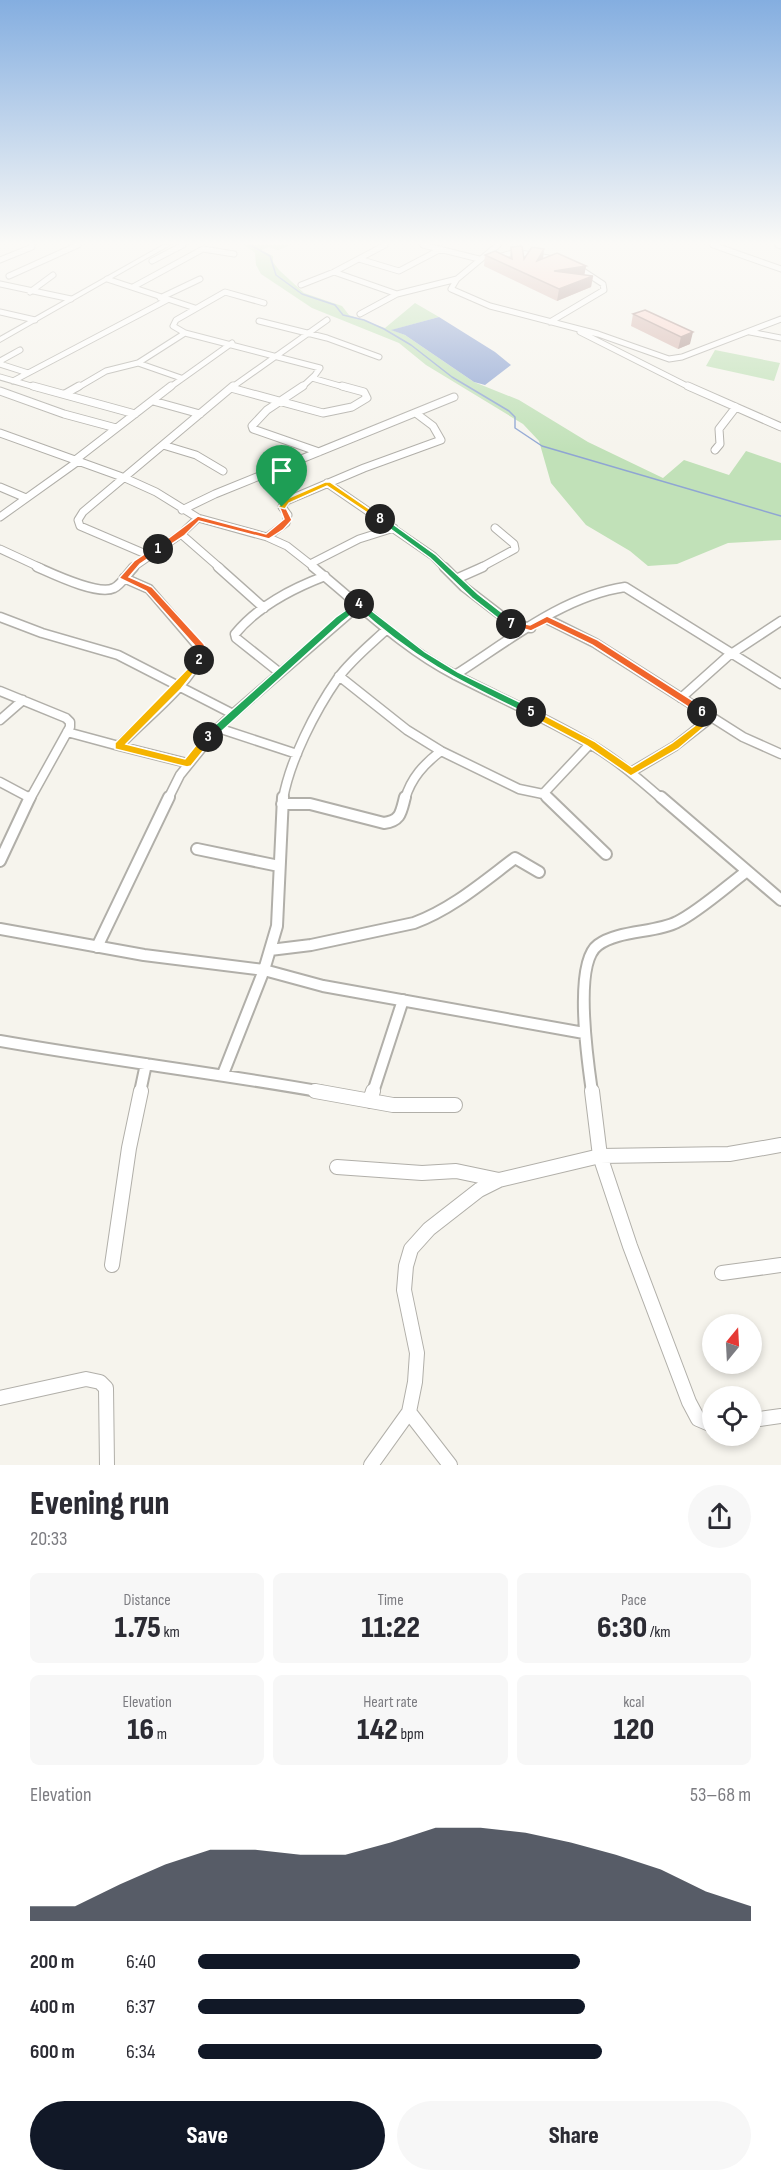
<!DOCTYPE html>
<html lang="en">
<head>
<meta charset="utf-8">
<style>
  body { margin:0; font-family:"Sofia Sans Condensed",sans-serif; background:#f7f7f7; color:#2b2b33; height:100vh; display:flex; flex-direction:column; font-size:22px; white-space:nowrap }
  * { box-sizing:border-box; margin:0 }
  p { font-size:20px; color:#7c7c81 }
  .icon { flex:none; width:33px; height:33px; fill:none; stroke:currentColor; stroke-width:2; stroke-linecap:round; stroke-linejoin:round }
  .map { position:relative; height:1465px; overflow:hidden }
  .drawer { display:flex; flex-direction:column; background:#fff; flex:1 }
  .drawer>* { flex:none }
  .needle { width:39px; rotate:18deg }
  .fabs { position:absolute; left:702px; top:1314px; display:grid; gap:12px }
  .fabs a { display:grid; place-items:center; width:60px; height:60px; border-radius:50%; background:#fff; box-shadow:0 3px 9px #0003; font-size:30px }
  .pin { position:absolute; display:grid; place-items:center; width:51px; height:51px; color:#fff; margin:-62px -26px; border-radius:50% 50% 50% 0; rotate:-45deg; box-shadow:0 0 6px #0007 }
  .pin .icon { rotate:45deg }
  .km { position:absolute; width:30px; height:30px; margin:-15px; border-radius:50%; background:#222; color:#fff; font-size:16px; line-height:30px; text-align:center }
  .round { display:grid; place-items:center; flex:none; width:63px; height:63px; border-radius:32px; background:#f7f7f7 }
  .headline { display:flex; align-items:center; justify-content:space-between; height:102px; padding:0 30px }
  h1 { font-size:33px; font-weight:800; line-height:45px }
  .metrics { display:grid; grid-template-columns:repeat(3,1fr); gap:9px; height:102px; padding:6px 30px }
  .metrics div { display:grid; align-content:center; border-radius:9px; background:#f7f7f7; text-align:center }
  .metrics b { font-size:30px; font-weight:800 }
  .metrics small { font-size:16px; font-weight:400 }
  .metrics p { font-size:16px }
  .chart { height:168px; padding:12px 30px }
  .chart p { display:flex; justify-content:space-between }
  .chart svg { width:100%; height:108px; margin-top:6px; fill:#111827; opacity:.7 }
  .action { display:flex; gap:12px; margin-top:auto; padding:12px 30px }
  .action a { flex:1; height:69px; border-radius:36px; background:#111827; color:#fff; font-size:24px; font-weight:800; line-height:69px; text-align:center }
  .action a+a { background:#f7f7f7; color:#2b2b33 }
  ul { padding:0 30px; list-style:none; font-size:20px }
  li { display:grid; grid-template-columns:96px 72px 1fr; align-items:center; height:45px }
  li i { height:15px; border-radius:8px; background:#111827 }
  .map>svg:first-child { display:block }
  .green { fill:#c1e1b8 }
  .water { fill:#8fa5d3 }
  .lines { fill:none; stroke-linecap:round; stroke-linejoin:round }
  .stream { stroke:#8fa5d3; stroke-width:1.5 }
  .minor-far4-casing { stroke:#b1afa9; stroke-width:7 }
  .minor-far3-casing { stroke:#b1afa9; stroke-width:9 }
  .minor-far2-casing { stroke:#b1afa9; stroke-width:11 }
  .minor-far1-casing { stroke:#b1afa9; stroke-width:14 }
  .minor-casing { stroke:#b1afa9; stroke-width:16 }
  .highway-casing { stroke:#b1afa9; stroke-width:2 }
  .minor-far4 { stroke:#fff; stroke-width:5 }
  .minor-far3 { stroke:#fff; stroke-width:7 }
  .minor-far2 { stroke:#fff; stroke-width:8 }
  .minor-far1 { stroke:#fff; stroke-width:10 }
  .minor { stroke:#fff; stroke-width:14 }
  .highway { fill:#fff; fill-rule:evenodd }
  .wall { fill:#d7b7b0 }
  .shaded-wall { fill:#af9590 }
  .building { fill:#fad5cd; stroke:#af9590; stroke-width:1.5 }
  .split-1 { fill:#f0652b; stroke:#fff; stroke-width:1.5 }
  .split-2 { fill:#f0652b; stroke:#fff; stroke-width:1.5 }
  .split-3 { fill:#f5b400; stroke:#fff; stroke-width:1.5 }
  .split-4 { fill:#22a559; stroke:#fff; stroke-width:1.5 }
  .split-5 { fill:#22a559; stroke:#fff; stroke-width:1.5 }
  .split-6 { fill:#f5b400; stroke:#fff; stroke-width:1.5 }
  .split-7 { fill:#f0652b; stroke:#fff; stroke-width:1.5 }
  .split-8 { fill:#22a559; stroke:#fff; stroke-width:1.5 }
  .split-9 { fill:#f5b400; stroke:#fff; stroke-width:1.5 }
</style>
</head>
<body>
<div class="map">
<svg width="781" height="1465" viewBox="0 0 781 1465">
  <rect width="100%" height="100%" fill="#f6f4ed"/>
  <path class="green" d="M245,245H291L278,250L269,247L261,250L273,256V262L279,270L304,293L342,306L349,315L385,328L415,303L439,317L392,330L405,335L474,382L519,400L588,442L663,478L684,460L729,475L746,451L781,463V540L728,543L677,564L648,566L630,551L586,525L551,483L539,441L523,424L426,365L399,343L312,308L261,274L256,265L255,253Z
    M715,350L780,363L774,381L706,366Z"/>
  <path class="water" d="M439,317L495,352L511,365L485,385L474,382L405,335L391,330Z"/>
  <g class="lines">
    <path class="stream" d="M250,245L270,256L276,275L302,294L335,305L343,315L364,320L384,329L411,345L452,377L509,411L515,417V428L542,446L781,516"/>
    <defs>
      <path id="minor-far4" d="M423,245L479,259
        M498,245L457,279L451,289L490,306L598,334L669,359L682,357L781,319
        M713,245L781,269
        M778,245L781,246
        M359,259L399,271L441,249
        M491,259L516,252L559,260
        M0,260L32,247V245
        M152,261L183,245
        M334,272L397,294
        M9,276L78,245
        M107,279L195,308
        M0,284L71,299
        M301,285L334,272L385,245
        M133,287L203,249L234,254
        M30,292L53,275
        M160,298L200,279
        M264,303L225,292L176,320L173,326L185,333L320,368L315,375L301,388
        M0,312L35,320
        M360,314L397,294L457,279
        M259,321L327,338L379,357
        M550,322L604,290L603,284L574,265
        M580,332L691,388
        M750,332L781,338
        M0,361L20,350
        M138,363L181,378
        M0,364L28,373
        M0,377L38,388
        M312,378L347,388
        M13,381L167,300
        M77,388L106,371L138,363L185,333
        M169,388L232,343
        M231,388L327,320"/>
      <path id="minor-far3" d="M33,386L135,414
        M303,386L267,410L252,426L253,429L319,452
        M688,386L781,427
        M231,388L323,413L352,407L367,398L364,392L342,386
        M0,391L64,414L116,428
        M65,394L79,386
        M153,401L200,414
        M0,433L125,478L156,492L198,518L267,537L287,546L315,568
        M163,445L196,455L223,471
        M715,450L720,444L719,429L736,407
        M74,461L171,386
        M327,483L433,556L445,568
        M0,487L26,498
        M182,510L215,494L454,397
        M0,517L77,462
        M198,518L181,534L220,568
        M267,537L286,523L288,515L282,507L286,501L364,468L441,440L433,426L417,414
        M0,549L41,568
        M148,555L80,526L78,520L83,512L233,386
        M310,564L359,539L394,528
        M132,568L181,534
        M480,568L515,549L514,544L495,528"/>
      <path id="minor-far2" d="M37,567C53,574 98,596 114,588C121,585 128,573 134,567
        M218,567L264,608
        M313,567C359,604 402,648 455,675C500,698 546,718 590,744C616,759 639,779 662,799
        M444,567L464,587L512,624L531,628
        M456,579L483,567
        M0,617L42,633L118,655L233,714L218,728L297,754
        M547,619L595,643L743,737L781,754
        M280,673L236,638L235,634C258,606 291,589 325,576
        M455,675C507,642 563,596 625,587L781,684
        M339,676L407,730L441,751L519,789L543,794L548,799
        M0,691L66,718L70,722V727L30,799
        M681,698L728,656L781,621
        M233,714L360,604
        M0,720L23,700
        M67,732L119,746C147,716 185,690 203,652L149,589L124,578
        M119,746L187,763
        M631,772L675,746L712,717
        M0,782L30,798
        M543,794L590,744
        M168,799L180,775L218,728
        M283,799C290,760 315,711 338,678C351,660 371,644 387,629
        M405,799C411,778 424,764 441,751"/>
      <path id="minor-far1" d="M547,797L606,854
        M661,797L781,900
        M282,804H310L384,823C401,821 401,812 405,797
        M197,849L279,866
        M0,861L30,797
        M0,929L144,955L264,970L323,986L584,1033
        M97,947L169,797
        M270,950L311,945L414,923C452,909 483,882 515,858L539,872
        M0,1041C108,1060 216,1073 323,1092
        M223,1074L264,970L277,926L283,797
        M140,1092L146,1064
        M373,1092L403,1000
        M592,1092C588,1064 573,963 598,945C618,930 656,933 677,922C698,912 727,886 747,871"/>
      <path id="minor" d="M315,1091L393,1105H455
        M592,1091L600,1156L630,1246L689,1402L698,1419L712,1425
        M370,1101L373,1091
        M337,1167L422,1173L456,1171L499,1180
        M112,1265L129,1148L141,1091
        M722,1273L781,1265
        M0,1398L86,1379L100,1382L106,1388L107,1465
        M409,1412L450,1465
        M752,1420L781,1416
        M371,1465L409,1412L415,1382L417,1353L404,1290L406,1266L411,1249L429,1229L479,1190L499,1180L600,1156L729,1154L781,1145"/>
      <path id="highway" d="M163,245H170L0,342V337Z"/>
    </defs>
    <use href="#minor-far4" class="minor-far4-casing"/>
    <use href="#minor-far3" class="minor-far3-casing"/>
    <use href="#minor-far2" class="minor-far2-casing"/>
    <use href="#minor-far1" class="minor-far1-casing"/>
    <use href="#minor" class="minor-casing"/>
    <use href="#highway" class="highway-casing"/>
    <use href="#minor-far4" class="minor-far4"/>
    <use href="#minor-far3" class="minor-far3"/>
    <use href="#minor-far2" class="minor-far2"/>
    <use href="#minor-far1" class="minor-far1"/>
    <use href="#minor" class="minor"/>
    <use href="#highway" class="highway"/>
  </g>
  <path class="wall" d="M511,247L524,259L543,258L586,266L584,275L593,276L591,287L557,301L484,266L485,255L510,258Z
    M645,310L690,344L678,349L631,326L633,314Z"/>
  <path class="shaded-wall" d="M544,249L543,260L537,261Z
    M586,266L584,277L554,271Z
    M593,276L591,287L557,301L559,289Z
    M693,332L690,344L678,349L681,337Z"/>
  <path class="building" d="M522,246L524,259L532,247L544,249L537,261L557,253L586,266L554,271L593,276L559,289L485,255L495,251L512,259L511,247Z
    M645,310L693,332L681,337L633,314Z"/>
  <linearGradient id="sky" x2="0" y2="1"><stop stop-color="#84aee0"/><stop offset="0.54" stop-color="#fbfaf7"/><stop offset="1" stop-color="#fbfaf7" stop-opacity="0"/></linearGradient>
  <rect width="781" height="450" fill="url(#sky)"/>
  <path class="split-1" d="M279,506H285L292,520L283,530L269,539L199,521L184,536L161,551L154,549L198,516L266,534L284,519Z"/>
  <path class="split-2" d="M155,547L162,549L140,564L129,577L152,587L204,644L207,652L203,662H196L198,652L197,648L146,591L119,578L134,561Z"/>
  <path class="split-3" d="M199,657L204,660L181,689L126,744L185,759L205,734H212V740L191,766L187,767L115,749V743Z"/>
  <path class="split-4" d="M359,601L362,602V606L342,622L212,740H205V734L336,617Z"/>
  <path class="split-5" d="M359,601L425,652L458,672L534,709V714H527C461,682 411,657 356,606V602Z"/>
  <path class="split-6" d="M531,708L594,741L632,767L672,743L705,718L699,714V709H706L716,717L678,749L631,776L587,746L527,714L526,712Z"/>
  <path class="split-7" d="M547,616L598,640L706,709V714H699L592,645L547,623L531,631L507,624L511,621L530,625Z"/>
  <path class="split-8" d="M378,517H383L436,555L478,594L514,622V626H508L472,598L430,558L378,520Z"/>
  <path class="split-9" d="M325,482H330L384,519L378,520L327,486L289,503L285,509L278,507L284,500Z"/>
</svg>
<div class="fabs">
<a><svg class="needle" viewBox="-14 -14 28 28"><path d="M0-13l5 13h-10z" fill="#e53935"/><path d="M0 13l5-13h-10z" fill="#7c7c81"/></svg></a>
<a><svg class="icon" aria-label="locate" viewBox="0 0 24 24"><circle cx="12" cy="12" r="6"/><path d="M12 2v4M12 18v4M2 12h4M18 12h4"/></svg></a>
</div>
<div class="pin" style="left:282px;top:507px;background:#1e9e55"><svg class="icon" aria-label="arrive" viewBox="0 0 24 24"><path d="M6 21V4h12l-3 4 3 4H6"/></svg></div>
<b class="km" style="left:158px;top:549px">1</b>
<b class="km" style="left:199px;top:660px">2</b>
<b class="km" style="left:208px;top:737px">3</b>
<b class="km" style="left:359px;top:604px">4</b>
<b class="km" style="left:531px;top:712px">5</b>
<b class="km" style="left:702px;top:712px">6</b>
<b class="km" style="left:511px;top:624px">7</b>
<b class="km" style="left:380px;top:519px">8</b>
</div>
<section class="drawer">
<div class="headline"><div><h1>Evening run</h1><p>20:33</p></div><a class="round"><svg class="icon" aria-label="share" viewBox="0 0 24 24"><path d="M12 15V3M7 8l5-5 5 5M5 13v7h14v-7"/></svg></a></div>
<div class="metrics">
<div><p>Distance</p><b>1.75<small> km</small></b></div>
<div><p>Time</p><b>11:22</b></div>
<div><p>Pace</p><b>6:30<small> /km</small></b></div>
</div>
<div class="metrics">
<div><p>Elevation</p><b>16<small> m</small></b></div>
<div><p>Heart rate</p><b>142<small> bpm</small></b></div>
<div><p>kcal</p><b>120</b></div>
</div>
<div class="chart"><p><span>Elevation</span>53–68 m</p>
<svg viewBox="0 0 160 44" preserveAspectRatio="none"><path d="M0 44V38L10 38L20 29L30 21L40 15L50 15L60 17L70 17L80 12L90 6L100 6L110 8L120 12L130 17L140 23L150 32L160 38V44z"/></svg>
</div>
<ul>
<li><b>200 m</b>6:40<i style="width:69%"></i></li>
<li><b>400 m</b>6:37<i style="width:70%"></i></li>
<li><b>600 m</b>6:34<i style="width:73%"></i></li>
</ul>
<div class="action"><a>Save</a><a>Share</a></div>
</section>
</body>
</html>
